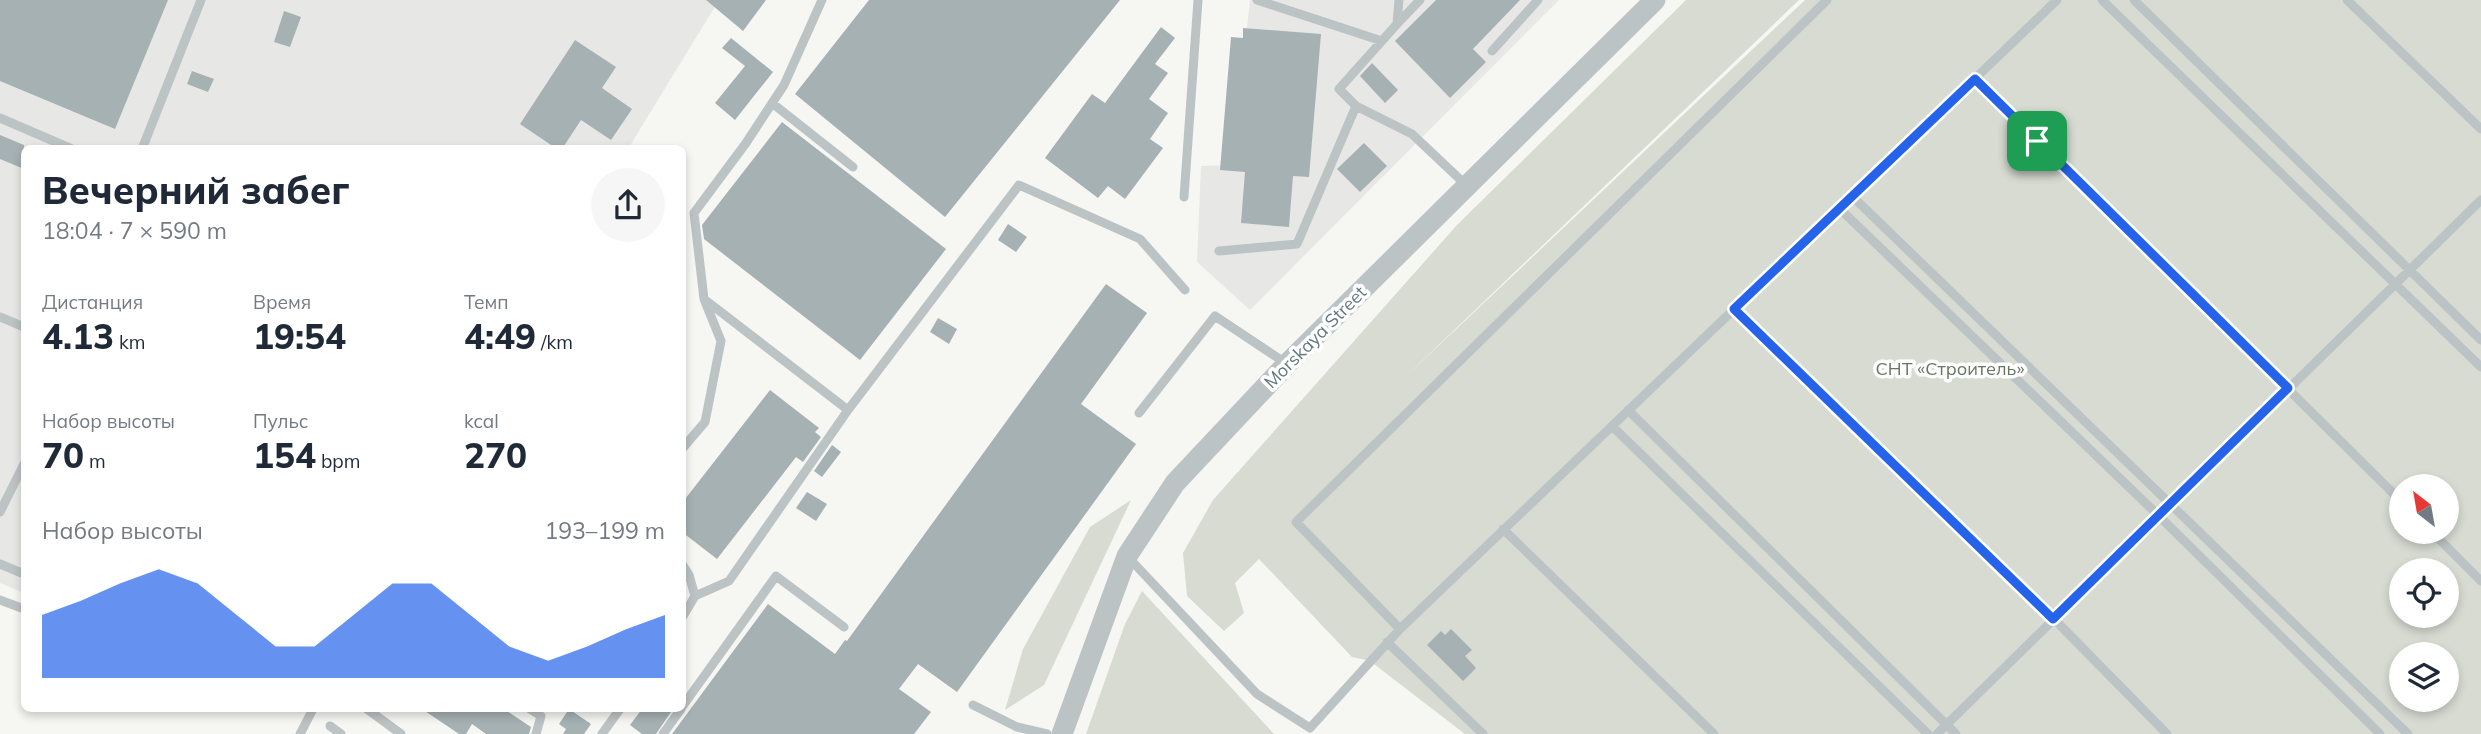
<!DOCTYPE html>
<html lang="ru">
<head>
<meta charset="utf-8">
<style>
  body { margin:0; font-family:Mulish,sans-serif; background:#f6f6f7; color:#1f2937; height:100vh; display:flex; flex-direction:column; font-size:26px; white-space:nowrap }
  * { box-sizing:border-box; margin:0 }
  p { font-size:23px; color:#747a83 }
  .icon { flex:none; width:38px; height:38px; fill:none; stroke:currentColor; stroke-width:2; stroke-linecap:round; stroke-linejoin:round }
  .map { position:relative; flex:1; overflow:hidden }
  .drawer { position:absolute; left:21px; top:145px; width:665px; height:567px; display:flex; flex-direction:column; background:#fff; border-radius:10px; box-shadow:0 4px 10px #0003 }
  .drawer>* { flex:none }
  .needle { width:46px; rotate:329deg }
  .buttons { position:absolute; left:2389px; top:474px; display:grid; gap:14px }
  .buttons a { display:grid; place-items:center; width:70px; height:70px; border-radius:50%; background:#fff; box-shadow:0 4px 10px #0003; font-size:35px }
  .pin { position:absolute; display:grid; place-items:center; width:60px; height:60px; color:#fff; margin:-30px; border-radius:14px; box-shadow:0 4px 10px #0006 }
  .round { display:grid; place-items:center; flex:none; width:74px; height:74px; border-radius:37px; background:#f6f6f7 }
  .head { display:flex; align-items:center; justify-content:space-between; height:119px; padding:0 21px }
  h1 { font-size:38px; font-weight:800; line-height:52px }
  .metrics { display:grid; grid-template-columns:repeat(3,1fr); gap:10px; height:119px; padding:7px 21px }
  .metrics div { display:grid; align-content:center }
  .metrics b { font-size:35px; font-weight:800 }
  .metrics small { font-size:19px; font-weight:400 }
  .metrics p { font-size:19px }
  .chart { height:196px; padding:14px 21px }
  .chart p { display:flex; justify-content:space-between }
  .chart svg { width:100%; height:126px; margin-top:7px; fill:#2563eb; opacity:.7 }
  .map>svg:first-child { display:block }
  .built { fill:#e7e7e6 }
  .green { fill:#d7dbd2; fill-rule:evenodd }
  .building { fill:#a6b1b4 }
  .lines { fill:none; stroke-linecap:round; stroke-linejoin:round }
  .service { stroke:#bcc3c5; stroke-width:9 }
  .tertiary { stroke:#bcc3c5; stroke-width:21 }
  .route-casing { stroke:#fff; stroke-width:14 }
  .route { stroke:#2563eb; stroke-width:9 }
  .labels { text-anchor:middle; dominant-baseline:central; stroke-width:7; stroke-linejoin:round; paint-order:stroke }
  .street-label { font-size:18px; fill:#61777e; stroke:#fff }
  .park-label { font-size:18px; fill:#687660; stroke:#fff }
</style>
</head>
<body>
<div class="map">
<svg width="2481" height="734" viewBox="0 0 2481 734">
  <rect width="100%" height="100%" fill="#f6f6f3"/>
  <path class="built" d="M0,0H719L628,149H24V593L0,583Z
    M1250,0H1559L1250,310L1197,262L1201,166L1232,165Z"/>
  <path class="green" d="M1686,0H1799L1400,382L1805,0H2481V734H1465L1370,661L1352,657L1259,559L1235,583L1244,613L1224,631L1187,596L1183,553L1213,500L1457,225ZM2401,486H2446V532H2401ZM2401,570H2446V616H2401ZM2401,654H2446V700H2401Z
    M1131,500L1044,685L1005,710L1023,649L1090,527Z
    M1142,591L1274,734H1086L1125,624Z"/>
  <path class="building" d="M0,0H168L115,129L0,81Z
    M706,0H766L743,31Z
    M869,0H1120L945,217L795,94Z
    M1436,0H1520L1473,49L1486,62L1450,98L1395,41Z
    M284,11L301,17L290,47L274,42Z
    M1161,27L1175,38L1155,64L1168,73L1149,99L1168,113L1150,139L1163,148L1125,199L1108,186L1098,198L1045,158L1092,94L1105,103Z
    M1243,28L1321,34L1309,177L1293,176L1289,227L1241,223L1245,172L1220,170L1231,37L1243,38Z
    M731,38L773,72L735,120L715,103L745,66L722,48Z
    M575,40L616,67L602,88L632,109L611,140L581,120L562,149H557L520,124Z
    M1372,63L1398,90L1385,103L1360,76Z
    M192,71L214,79L208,92L187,84Z
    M782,122L946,249L860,360L704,239L702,225Z
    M0,135L24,145V169L0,159Z
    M1364,143L1387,166L1360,192L1337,169Z
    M1008,224L1027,237L1016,252L998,240Z
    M1106,284L1147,313L1081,404L1136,444L957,692L918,664L899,689L931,712L914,734H672L768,604L835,654L845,640L847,641Z
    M938,318L957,329L949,344L930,332Z
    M770,390L819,428L815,432L821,437L803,462L796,457L717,559L682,532V503Z
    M832,445L841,452L822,477L814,471Z
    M807,492L827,504L816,521L796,508Z
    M1451,629L1472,650L1465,656L1476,668L1463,681L1427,645L1441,631L1445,635Z
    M422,709H504L531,727L529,734H486L472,724L466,734H459Z
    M569,709L591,724L584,734H563L566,729L559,724Z
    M642,709H673L656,734H642L630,725Z"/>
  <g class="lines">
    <path class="service" d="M822,0L784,85L746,143L694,213L704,299L848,410L1019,185L1140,239L1185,290
      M1257,0L1382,41
      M1399,0L1397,24L1339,89L1356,106L1412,134L1466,185
      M2102,0L2481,367
      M2134,0L2481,340
      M2347,0L2481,129
      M1397,24L1420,0
      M1492,51L1538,0
      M1975,79L2401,501
      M772,103L853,167
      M0,118L72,149
      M142,149L201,0
      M1852,196L2408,734
      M1184,197L1198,0
      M1839,208L2159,516L2380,734
      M1219,251L1297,244L1356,106
      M1734,309L2054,619L2167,734
      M0,317L24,327
      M1628,410L1956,734
      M1139,413L1215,316L1287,364
      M1612,426L1928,734
      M682,449L705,422L721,341L704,299
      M0,512L24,464
      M1503,529L1714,734
      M2432,532L2481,581
      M1127,556L1257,694L1310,728L1400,629L2057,0
      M0,564L24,574
      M682,564L689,575L695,596
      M0,600L24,609
      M682,618L695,596L729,581L848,410
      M1400,629L1296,522L1827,0
      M1387,642L1483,734
      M973,705L1017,727L1047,734
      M682,707L776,576L844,627
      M367,709L401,734
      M530,709L541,716L536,734
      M330,726L341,734
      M300,734L313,709
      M602,734L620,709
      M663,734L681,709
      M1937,734L2481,200"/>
    <path class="tertiary" d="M1062,734L1127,556L1175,483L1287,364L1655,0"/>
  </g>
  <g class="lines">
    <defs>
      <path id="route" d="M1975,79L2288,388L2053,619L1734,309Z"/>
    </defs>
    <use href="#route" class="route-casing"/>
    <use href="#route" class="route"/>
  </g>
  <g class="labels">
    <g class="street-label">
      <text transform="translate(1315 337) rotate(-45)">Morskaya Street</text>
    </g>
    <g class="park-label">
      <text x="1950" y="368">СНТ «Строитель»</text>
    </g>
  </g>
</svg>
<div class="buttons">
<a><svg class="needle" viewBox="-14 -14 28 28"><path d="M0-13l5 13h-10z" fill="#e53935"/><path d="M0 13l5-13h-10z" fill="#747a83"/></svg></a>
<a><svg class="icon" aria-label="locate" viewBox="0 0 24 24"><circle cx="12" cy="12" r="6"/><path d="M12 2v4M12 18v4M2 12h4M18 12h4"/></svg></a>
<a><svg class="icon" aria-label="layers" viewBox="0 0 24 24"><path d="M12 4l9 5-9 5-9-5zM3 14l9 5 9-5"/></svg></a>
</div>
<div class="pin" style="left:2037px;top:141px;background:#1e9e55"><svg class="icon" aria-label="arrive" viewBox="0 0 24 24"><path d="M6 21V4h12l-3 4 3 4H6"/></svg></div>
<section class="drawer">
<div class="head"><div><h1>Вечерний забег</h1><p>18:04 · 7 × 590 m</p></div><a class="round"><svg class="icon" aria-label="share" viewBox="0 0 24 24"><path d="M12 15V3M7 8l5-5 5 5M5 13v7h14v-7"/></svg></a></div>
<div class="metrics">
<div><p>Дистанция</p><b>4.13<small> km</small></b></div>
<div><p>Время</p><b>19:54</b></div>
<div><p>Темп</p><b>4:49<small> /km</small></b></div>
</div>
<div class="metrics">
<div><p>Набор высоты</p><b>70<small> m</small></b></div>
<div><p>Пульс</p><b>154<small> bpm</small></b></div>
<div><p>kcal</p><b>270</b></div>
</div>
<div class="chart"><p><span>Набор высоты</span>193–199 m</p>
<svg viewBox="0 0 160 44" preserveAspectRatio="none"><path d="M0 44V22L10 17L20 11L30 6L40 11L50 22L60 33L70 33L80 22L90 11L100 11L110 22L120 33L130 38L140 33L150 27L160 22V44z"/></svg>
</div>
</section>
</div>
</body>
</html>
